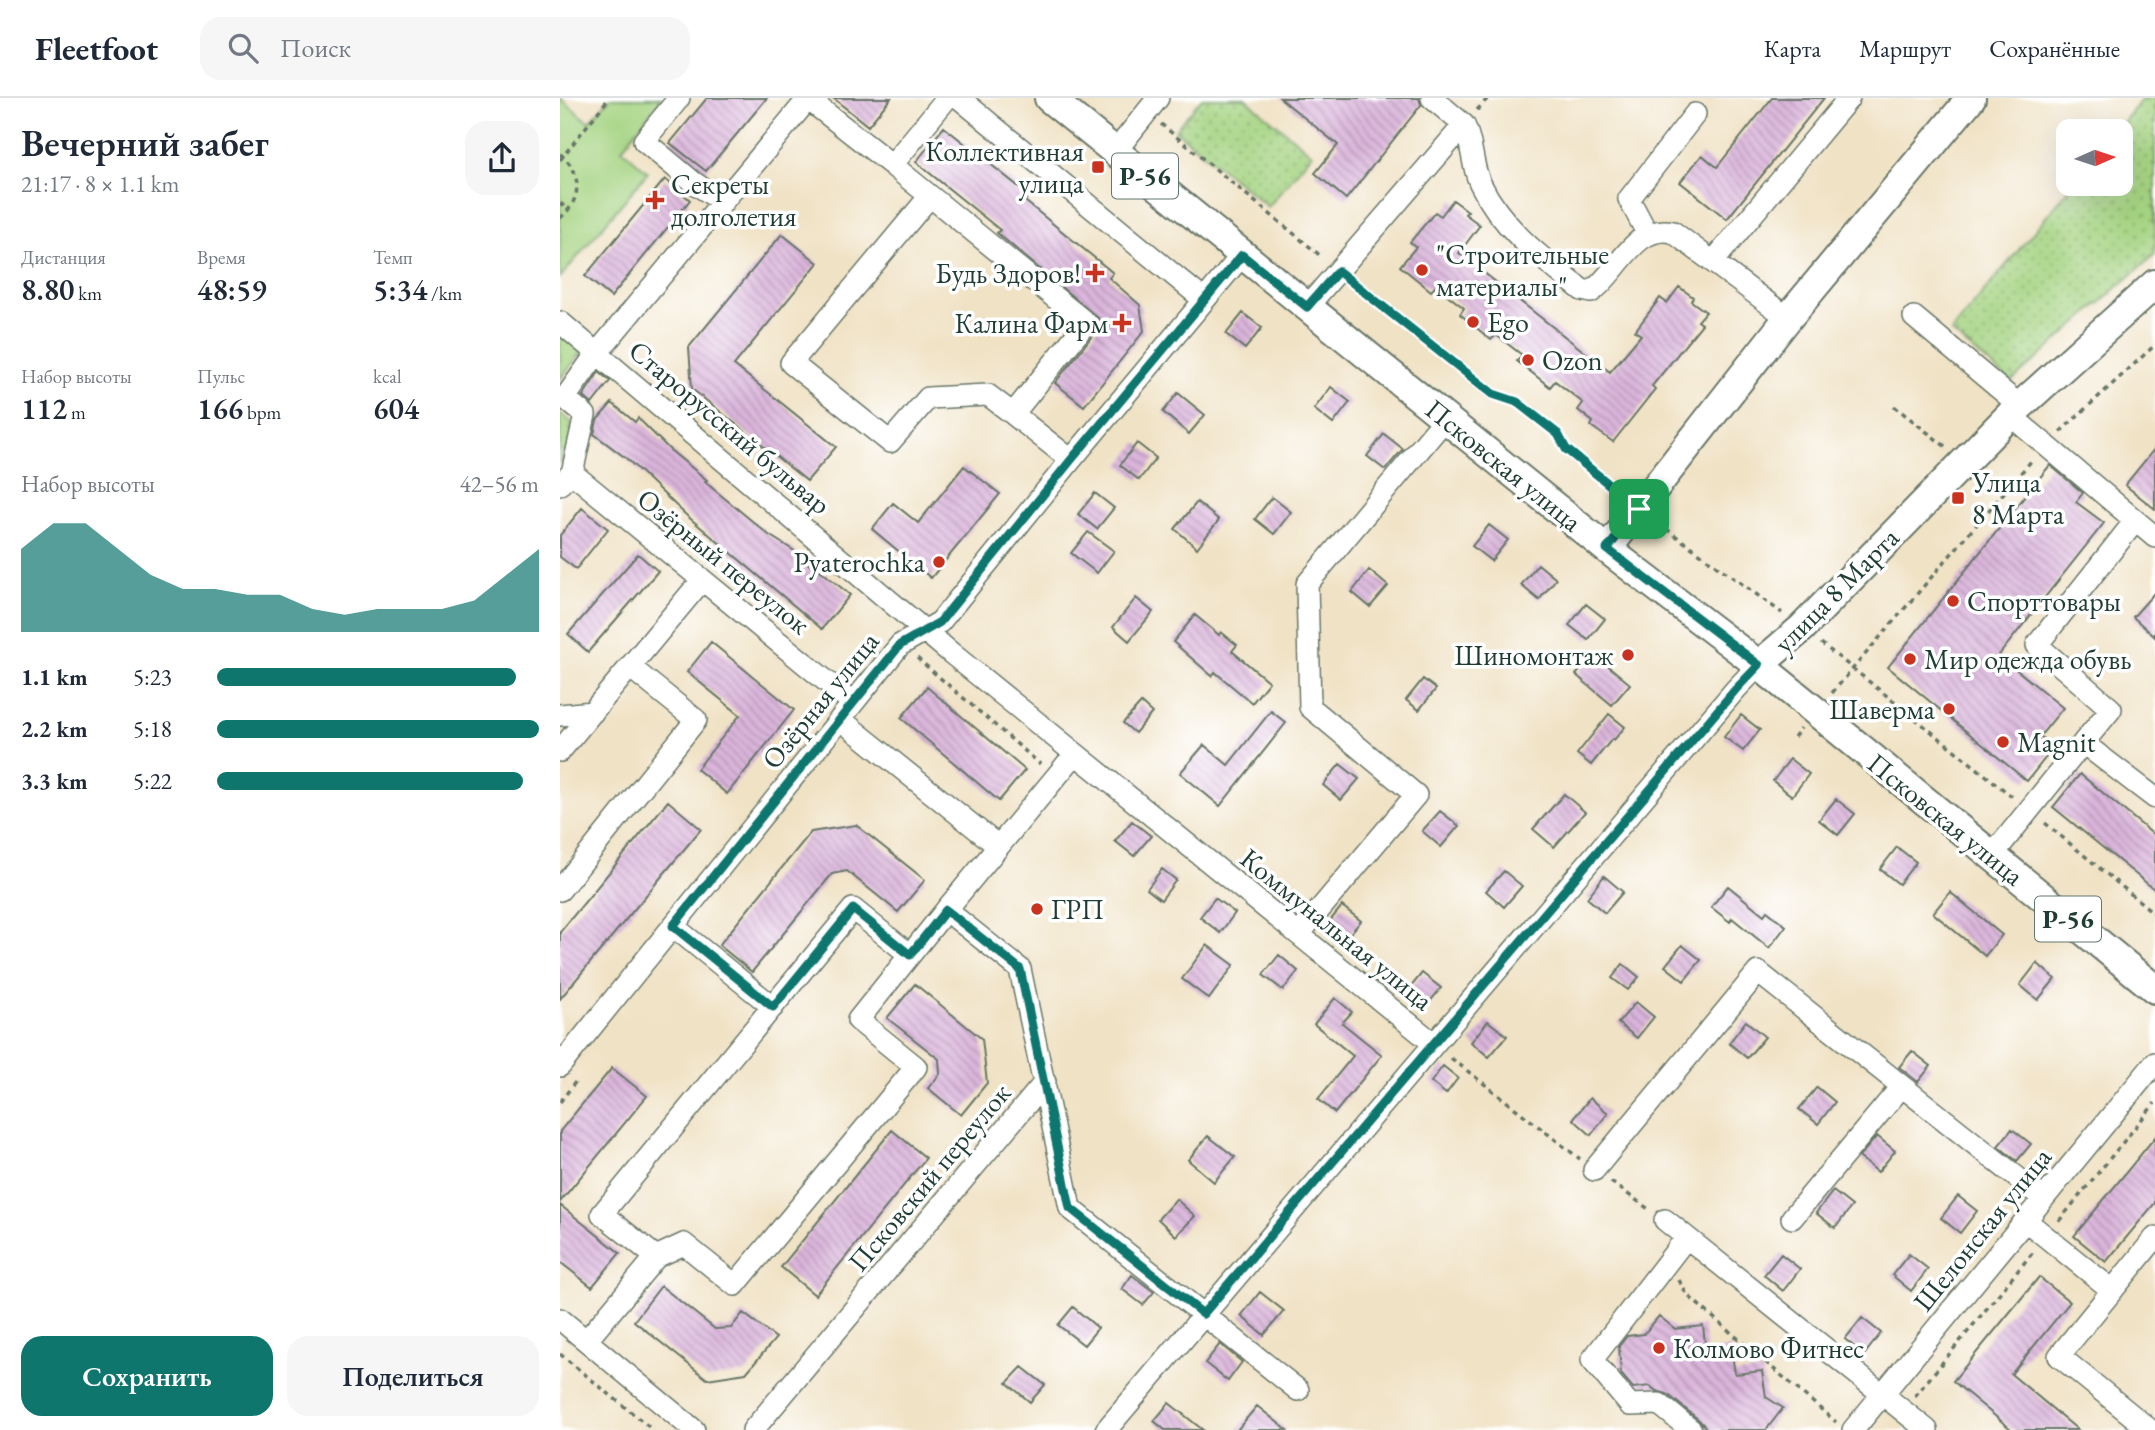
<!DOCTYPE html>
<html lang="ru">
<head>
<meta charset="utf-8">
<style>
  body { margin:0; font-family:"EB Garamond",serif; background:#f6f6f7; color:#1f2937; height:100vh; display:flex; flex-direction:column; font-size:26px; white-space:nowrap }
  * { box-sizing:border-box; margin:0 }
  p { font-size:23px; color:#747a83 }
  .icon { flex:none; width:38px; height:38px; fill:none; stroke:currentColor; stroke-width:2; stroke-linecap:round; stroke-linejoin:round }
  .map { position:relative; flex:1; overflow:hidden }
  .details { display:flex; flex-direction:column; background:#fff; width:560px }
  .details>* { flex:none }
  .needle { width:46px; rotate:87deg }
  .controls { position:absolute; left:1496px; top:21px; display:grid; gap:14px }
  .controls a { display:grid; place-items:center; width:77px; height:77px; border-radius:14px; background:#fff; box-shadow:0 7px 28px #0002; font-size:35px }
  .pin { position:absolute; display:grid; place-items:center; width:60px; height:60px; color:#fff; margin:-30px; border-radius:14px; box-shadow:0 4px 10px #0006 }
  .round { display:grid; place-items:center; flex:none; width:74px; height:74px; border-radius:21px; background:#f6f6f7 }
  .head { display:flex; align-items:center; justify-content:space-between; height:119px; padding:0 21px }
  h1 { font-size:38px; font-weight:600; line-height:52px }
  .metrics { display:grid; grid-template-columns:repeat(3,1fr); gap:10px; height:119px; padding:7px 21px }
  .metrics div { display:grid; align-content:center }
  .metrics b { font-size:30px; font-weight:600 }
  .metrics small { font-size:19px; font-weight:400 }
  .metrics p { font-size:19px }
  .chart { height:196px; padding:14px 21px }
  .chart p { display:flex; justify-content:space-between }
  .chart svg { width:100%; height:126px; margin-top:7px; fill:#0f766e; opacity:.7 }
  .button { display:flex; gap:14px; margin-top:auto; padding:14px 21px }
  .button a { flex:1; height:80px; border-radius:21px; background:#0f766e; color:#fff; font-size:28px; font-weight:600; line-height:80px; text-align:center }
  .button a+a { background:#f6f6f7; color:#1f2937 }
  ul { padding:0 21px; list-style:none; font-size:23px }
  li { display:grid; grid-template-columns:112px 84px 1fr; align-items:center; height:52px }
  li i { height:18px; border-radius:9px; background:#0f766e }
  header { display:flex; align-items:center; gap:42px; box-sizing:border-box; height:98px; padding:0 35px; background:#fff; border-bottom:2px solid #e0e1e3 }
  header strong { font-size:33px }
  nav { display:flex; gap:38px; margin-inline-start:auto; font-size:24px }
  .search { width:490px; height:63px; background:#f6f6f7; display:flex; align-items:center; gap:18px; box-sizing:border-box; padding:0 24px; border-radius:21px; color:#747a83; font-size:26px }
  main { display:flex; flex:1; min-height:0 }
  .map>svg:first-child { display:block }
  .grass { fill:url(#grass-dots); stroke:#62885a; stroke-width:2 }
  .park { fill:#a4d381; stroke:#62885a; stroke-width:2 }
  .building { fill:url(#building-back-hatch) }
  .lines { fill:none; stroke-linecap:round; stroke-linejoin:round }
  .minor-casing { stroke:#687767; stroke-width:24 }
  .major-casing { stroke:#687767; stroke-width:32 }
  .path { stroke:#687767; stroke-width:3.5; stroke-dasharray:5 5; stroke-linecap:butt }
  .minor { stroke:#fff; stroke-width:21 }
  .major { stroke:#fff; stroke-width:28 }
  .route-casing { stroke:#fff; stroke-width:14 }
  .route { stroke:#0f766e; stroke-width:9 }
  .poi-dot { fill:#c8321e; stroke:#fff; stroke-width:2.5 }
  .labels { text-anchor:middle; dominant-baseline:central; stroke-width:7; stroke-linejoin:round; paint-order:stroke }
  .shield { fill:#fff; stroke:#627771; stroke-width:2 }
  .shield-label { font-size:26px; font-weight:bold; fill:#1f3d34 }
  .poi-label { font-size:28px; fill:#1f3d34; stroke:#fff; text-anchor:start }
  .street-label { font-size:28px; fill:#1f3d34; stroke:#fff }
</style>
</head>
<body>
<header>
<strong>Fleetfoot</strong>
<div class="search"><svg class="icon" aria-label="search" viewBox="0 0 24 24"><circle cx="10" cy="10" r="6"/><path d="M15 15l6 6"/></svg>Поиск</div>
<nav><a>Карта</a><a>Маршрут</a><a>Сохранённые</a></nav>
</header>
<main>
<section class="details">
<div class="head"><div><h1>Вечерний забег</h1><p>21:17 · 8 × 1.1 km</p></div><a class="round"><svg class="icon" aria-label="share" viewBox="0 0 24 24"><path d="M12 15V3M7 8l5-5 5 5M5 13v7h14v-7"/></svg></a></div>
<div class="metrics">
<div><p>Дистанция</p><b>8.80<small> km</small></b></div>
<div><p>Время</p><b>48:59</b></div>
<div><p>Темп</p><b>5:34<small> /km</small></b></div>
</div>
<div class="metrics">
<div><p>Набор высоты</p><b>112<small> m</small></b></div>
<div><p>Пульс</p><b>166<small> bpm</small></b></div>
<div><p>kcal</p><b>604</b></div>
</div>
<div class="chart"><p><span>Набор высоты</span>42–56 m</p>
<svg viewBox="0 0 160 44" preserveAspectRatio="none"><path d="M0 44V15L10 6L20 6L30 15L40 24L50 29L60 29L70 31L80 31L90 36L100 38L110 36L120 36L130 36L140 33L150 24L160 15V44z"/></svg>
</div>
<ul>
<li><b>1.1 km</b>5:23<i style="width:93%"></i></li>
<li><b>2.2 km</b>5:18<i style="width:100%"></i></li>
<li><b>3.3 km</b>5:22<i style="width:95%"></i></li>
</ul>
<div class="button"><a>Сохранить</a><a>Поделиться</a></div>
</section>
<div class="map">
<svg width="1595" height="1332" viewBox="0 0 1595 1332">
  <defs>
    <pattern id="grass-dots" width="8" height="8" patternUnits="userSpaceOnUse" patternTransform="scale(1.75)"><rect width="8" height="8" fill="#a4d381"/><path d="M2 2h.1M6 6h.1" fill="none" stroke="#85ac6a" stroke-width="1.8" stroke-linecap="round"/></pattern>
    <pattern id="building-back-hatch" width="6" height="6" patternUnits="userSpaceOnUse" patternTransform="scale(1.75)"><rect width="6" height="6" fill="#dbb5dc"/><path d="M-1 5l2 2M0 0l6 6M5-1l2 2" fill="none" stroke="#b194b3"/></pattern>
  </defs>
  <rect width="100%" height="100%" fill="#fff"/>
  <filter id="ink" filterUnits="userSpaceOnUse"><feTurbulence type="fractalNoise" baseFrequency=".0143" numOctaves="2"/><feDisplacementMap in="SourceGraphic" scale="14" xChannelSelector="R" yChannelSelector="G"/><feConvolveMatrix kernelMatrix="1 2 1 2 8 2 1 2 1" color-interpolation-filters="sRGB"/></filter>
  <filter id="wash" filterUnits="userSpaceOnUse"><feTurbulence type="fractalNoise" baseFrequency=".00686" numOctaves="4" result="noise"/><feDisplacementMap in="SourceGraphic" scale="28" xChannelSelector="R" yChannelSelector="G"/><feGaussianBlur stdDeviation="1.57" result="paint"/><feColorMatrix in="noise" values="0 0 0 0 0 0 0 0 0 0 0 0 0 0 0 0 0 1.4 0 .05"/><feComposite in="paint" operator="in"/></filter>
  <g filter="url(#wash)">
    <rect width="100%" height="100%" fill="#f0e2c5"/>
    <path class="grass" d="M642,0H685L752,56L708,109L615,32Z
      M1583,0H1595V156L1451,284L1391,234L1513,86H1561V33H1556Z"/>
    <path class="park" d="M0,0L29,24L50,0H102L62,51L88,74L0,180Z
      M0,225L28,247L0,281Z
      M0,315L12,325L6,359L0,365Z"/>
    <g id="blocks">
      <path class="building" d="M147,0H207L146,73L110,45Z
        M273,0H331L308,28Z
        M720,0H859L861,7L786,101L755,75L778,47Z
        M1212,0H1264L1167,121L1120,84L1142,57L1157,69Z
        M384,29L469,97L465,103L553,175L549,180L580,207L584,233L524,308L495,285L536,233L539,226L538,220L437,135L440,132L356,64Z
        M105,81L130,102L51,199L25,178Z
        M893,102L908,113L905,116L920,127L899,155L1050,274L1081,237L1075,233L1100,200L1107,205L1119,189L1133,199L1131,203L1146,214L1138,223L1142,226L1092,288L1095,291L1053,344L1031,328L1033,324L1018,312L1023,305L995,283L990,289L957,263L962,257L936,237L931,242L900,216L904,210L876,188L871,193L840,168L856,149L850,144L875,114L881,118Z
        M222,136L258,165L174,267L276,349L247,383L132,291L129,249Z
        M683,215L702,230L685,251L666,236Z
        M39,274L50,283L32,306L23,298Z
        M771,289L790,304L773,326L754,311Z
        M618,295L645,317L629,336L603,314Z
        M52,305L75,324L78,320L110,352L147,382L145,384L209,437L233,452L252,469L254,467L290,497L262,531L126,417L67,361L34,336L37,322Z
        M824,336L843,351L825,372L807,358Z
        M577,345L596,360L579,382L560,367Z
        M1595,350V411L1565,387Z
        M1490,367L1523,395L1516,404L1544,425L1439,557L1503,610L1480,638L1494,649L1467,683L1328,569Z
        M404,368L440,396L371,480L312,431L333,405L358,425Z
        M535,395L554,410L537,431L518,416Z
        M712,399L731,414L714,436L695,421Z
        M637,404L659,422L637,450L615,431Z
        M22,410L48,431L16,471L0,459V437Z
        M929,427L948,442L931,463L912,448Z
        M528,434L554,453L537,475L511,455Z
        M78,456L98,473L28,554L8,536Z
        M978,466L996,481L979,502L961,487Z
        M809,472L828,488L810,509L792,494Z
        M1595,494V539L1573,519Z
        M576,500L593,514L569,543L553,529Z
        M1026,506L1045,521L1028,542L1009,527Z
        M635,517L659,537L661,534L677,547L672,553L709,584L692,605L655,574L652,578L613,544Z
        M151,544L234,612L167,696L137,671L180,617L127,574Z
        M1034,556L1070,586L1052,607L1016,577Z
        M863,581L876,591L859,612L846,602Z
        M367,589L465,672L439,703L341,620Z
        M581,605L592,615L575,635L563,625Z
        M711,613L726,625L660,708L620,675L644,647L668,667Z
        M1049,616L1065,629L1054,642L1052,641L1031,667L1017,656Z
        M1181,617L1200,632L1183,653L1164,639Z
        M1230,661L1249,676L1232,698L1213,683Z
        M780,666L799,681L781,702L763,687Z
        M1520,676L1595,738V792L1493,709Z
        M1004,696L1025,714L994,749L973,731Z
        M1276,701L1295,716L1278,737L1259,722Z
        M108,703L141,731L0,901V834Z
        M880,713L899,728L881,749L862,733Z
        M572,723L591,738L574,758L555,743Z
        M296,727L365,782L338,814L287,773L272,776L192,874L159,847L251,734Z
        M1337,749L1356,764L1339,786L1320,771Z
        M602,771L616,782L601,802L587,791Z
        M944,773L962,788L944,809L926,793Z
        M1044,778L1063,794L1045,815L1027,800Z
        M1168,788L1204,817L1207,813L1226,828L1209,850L1172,820L1170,824L1151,809Z
        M1390,794L1442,837L1425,858L1373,815Z
        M655,800L675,815L660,835L640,819Z
        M782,808L801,823L783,844L765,829Z
        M647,847L674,867L649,901L622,881Z
        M1122,847L1141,862L1124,883L1105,868Z
        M719,857L738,873L723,892L703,877Z
        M1477,865L1495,881L1478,902L1460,887Z
        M1063,866L1079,879L1068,892L1052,880Z
        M862,875L881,890L864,911L845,896Z
        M355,886L422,941L427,985L401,1017L368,990L380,976L379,961L327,920Z
        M775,900L792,914L782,925L822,957L775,1015L758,1001L793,958L754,926Z
        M1076,904L1094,919L1077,940L1058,925Z
        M928,923L947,938L929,959L911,944Z
        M1186,923L1205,939L1187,960L1169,945Z
        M1352,953L1371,968L1358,984L1339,969Z
        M883,968L898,980L886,996L871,984Z
        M52,970L87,998L0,1104V1033Z
        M1257,989L1275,1004L1258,1026L1239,1011Z
        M1030,1000L1048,1015L1031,1037L1013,1021Z
        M1452,1031L1471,1046L1457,1063L1438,1048Z
        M332,1032L366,1060L255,1197L221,1169Z
        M648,1038L675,1059L654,1084L628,1062Z
        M1317,1038L1335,1053L1318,1074L1299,1059Z
        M1595,1039V1105L1546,1164L1514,1138Z
        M1273,1093L1292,1108L1275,1130L1256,1115Z
        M1398,1098L1417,1113L1400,1135L1381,1120Z
        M616,1101L635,1118L616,1138L598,1121Z
        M0,1107L60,1155L32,1189L0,1164Z
        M1221,1156L1240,1171L1223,1193L1204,1177Z
        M1349,1156L1368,1171L1351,1193L1332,1177Z
        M572,1177L594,1194L583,1207L562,1191Z
        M1479,1179L1510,1204L1451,1276L1518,1332H1452L1393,1283Z
        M101,1188L155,1231L171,1230L183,1215L216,1240L186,1275L147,1281L74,1223Z
        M700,1194L724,1213L704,1237L681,1218Z
        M513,1209L538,1230L524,1247L498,1227Z
        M1099,1218L1115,1231L1143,1228L1146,1254L1171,1250L1175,1276L1202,1273L1206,1299L1223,1310L1206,1332H1148L1139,1322L1107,1296L1096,1293L1090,1288L1073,1290L1061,1276L1059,1248L1067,1238L1084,1236Z
        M1302,1220L1321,1235L1304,1257L1285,1241Z
        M660,1246L682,1264L668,1283L645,1265Z
        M462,1269L485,1287L470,1304L447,1285Z
        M609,1305L643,1332H605L594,1323Z
        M697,1308L727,1332H677Z"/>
    </g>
  </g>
  <g filter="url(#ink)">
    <use href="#blocks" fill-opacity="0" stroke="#687767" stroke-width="2"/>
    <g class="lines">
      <defs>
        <path id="minor" d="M119,0L84,43L133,84L163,104
          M399,0L644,202
          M904,27C913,45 911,66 920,85C942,131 983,161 1022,192L1031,194C1058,175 1075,125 1113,134L1228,220
          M555,54L598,0
          M332,67L526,225L453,316L511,362
          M370,98L231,265L330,344L368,300L428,297L453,316
          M1087,135L1069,101L1135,16
          M1153,164L1289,0
          M747,209L904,27L872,0
          M1354,219L1459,307
          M0,224L391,555L873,945
          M1450,317L1595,439
          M12,375L25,317L5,300L37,255L248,1L332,67L387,0
          M0,386L12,375L293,605
          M0,617L33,614
          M280,621L438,748
          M1523,645L1551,611L1477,547L1575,423
          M0,653L142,482
          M515,656L386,812L460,871L510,1110L738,1292
          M1431,759L1523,645L1595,700
          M0,792L136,622L70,569
          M113,828L213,909
          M739,836L856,697L750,609L747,486L886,320
          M0,968L340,547L380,524L511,362L682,157
          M1034,1072L1198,874L1483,1100
          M1232,1120L1341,989
          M1105,1122L1367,1332
          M1465,1122L1552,1192
          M1126,1140L1032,1262L1070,1307L1099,1306L1131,1332
          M96,1159L42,1116L293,811L350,857L386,812
          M0,1221L134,1332
          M27,1242L96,1159L124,1146L175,1187L356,969L298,922L350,857
          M193,1332L485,984
          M546,1332L1176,591L1199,567
          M1293,1332L1595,965
          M1590,1332L1499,1258L1595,1140"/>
        <path id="major" d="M489,0L1047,451L1199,567L1595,891
          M1047,451L1228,220L1411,0
          M1199,567L1242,530L1450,317L1595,186"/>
      </defs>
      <use href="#minor" class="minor-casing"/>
      <use href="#major" class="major-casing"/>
      <path class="path" d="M917,12L928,0
        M601,26L762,159
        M0,56C23,74 22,103 0,120
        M0,62L49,0
        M0,105L9,112
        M792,184L933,296L957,304L998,336L1006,351L1062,396
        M1334,308L1386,349
        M1500,334L1595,247
        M1098,425L1222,515
        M1261,545L1454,700
        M357,560L480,666
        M1272,595L1472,362
        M1234,639L1241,630
        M1485,725L1595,816
        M891,960L1020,1061
        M0,1004L16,983
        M1051,1084L1090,1112
        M1499,1123L1595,1005
        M1119,1182L1127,1197L1276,1324
        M0,1256L93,1332
        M1355,1298L1474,1153"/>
      <use href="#minor" class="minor"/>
      <use href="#major" class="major"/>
    </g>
  </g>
  <g class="lines" filter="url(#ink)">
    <defs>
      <path id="route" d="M682,157L747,209L778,173L933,296L957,304L998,336L1006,351L1079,411L1047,451L1199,567L1176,591L643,1216L510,1110L460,871L386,812L350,857L293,811L213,909L113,828L340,547L380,524L511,362Z"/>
    </defs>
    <use href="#route" class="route-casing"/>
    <use href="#route" class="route"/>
  </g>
  <g class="poi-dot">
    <rect x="531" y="62" width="14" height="14" rx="3.5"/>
    <path d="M91.5 91.5h7v7h7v7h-7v7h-7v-7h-7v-7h7z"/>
    <circle cx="862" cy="172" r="7"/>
    <path d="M531.5 164.5h7v7h7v7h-7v7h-7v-7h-7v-7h7z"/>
    <circle cx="913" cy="224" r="7"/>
    <path d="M558.5 214.5h7v7h7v7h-7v7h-7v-7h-7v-7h7z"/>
    <circle cx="968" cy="262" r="7"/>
    <rect x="1391" y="393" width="14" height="14" rx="3.5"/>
    <circle cx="379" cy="464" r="7"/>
    <circle cx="1393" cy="503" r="7"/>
    <circle cx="1068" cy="557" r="7"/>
    <circle cx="1350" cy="561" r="7"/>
    <circle cx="1389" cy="611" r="7"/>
    <circle cx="1443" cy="644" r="7"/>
    <circle cx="477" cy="811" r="7"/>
    <circle cx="1099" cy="1250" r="7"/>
  </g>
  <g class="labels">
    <g class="shield">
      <rect x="552" y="55.5" width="66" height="45" rx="5"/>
      <rect x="1475" y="798.5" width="66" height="45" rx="5"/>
    </g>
    <g class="shield-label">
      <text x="585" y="78">Р-56</text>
      <text x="1508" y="821">Р-56</text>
    </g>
    <g class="poi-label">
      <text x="524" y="53" text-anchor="end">Коллективная<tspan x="524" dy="32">улица</tspan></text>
      <text x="111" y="86">Секреты<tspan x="111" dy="32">долголетия</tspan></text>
      <text x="876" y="156">"Строительные<tspan x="876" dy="32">материалы"</tspan></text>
      <text x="521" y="175" text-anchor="end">Будь Здоров!</text>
      <text x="927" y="224">Ego</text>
      <text x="548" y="225" text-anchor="end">Калина Фарм</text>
      <text x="982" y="262">Ozon</text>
      <text x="1412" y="384">Улица<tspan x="1412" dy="32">8 Марта</tspan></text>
      <text x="365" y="464" text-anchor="end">Pyaterochka</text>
      <text x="1407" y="503">Спорттовары</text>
      <text x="1054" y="557" text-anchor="end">Шиномонтаж</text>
      <text x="1364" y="561">Мир одежда обувь</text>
      <text x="1375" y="611" text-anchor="end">Шаверма</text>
      <text x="1457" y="644">Magnit</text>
      <text x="491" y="811">ГРП</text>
      <text x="1113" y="1250">Колмово Фитнес</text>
    </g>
    <g class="street-label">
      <text transform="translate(170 329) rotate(40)">Старорусский бульвар</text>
      <text transform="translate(944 367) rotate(39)">Псковская улица</text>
      <text transform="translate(164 463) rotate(39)">Озёрный переулок</text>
      <text transform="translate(1276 492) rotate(-45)">улица 8 Марта</text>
      <text transform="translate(260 602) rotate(-51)">Озёрная улица</text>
      <text transform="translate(1386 721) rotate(39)">Псковская улица</text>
      <text transform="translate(777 831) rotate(39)">Коммунальная улица</text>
      <text transform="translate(369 1079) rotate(-50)">Псковский переулок</text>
      <text transform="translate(1422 1131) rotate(-51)">Шелонская улица</text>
    </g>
  </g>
</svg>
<div class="controls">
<a><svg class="needle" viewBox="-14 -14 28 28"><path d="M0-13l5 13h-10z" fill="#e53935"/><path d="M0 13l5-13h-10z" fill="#747a83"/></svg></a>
</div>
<div class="pin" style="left:1079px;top:411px;background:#1e9e55"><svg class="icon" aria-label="arrive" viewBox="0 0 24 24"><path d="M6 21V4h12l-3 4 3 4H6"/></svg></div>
</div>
</main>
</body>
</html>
